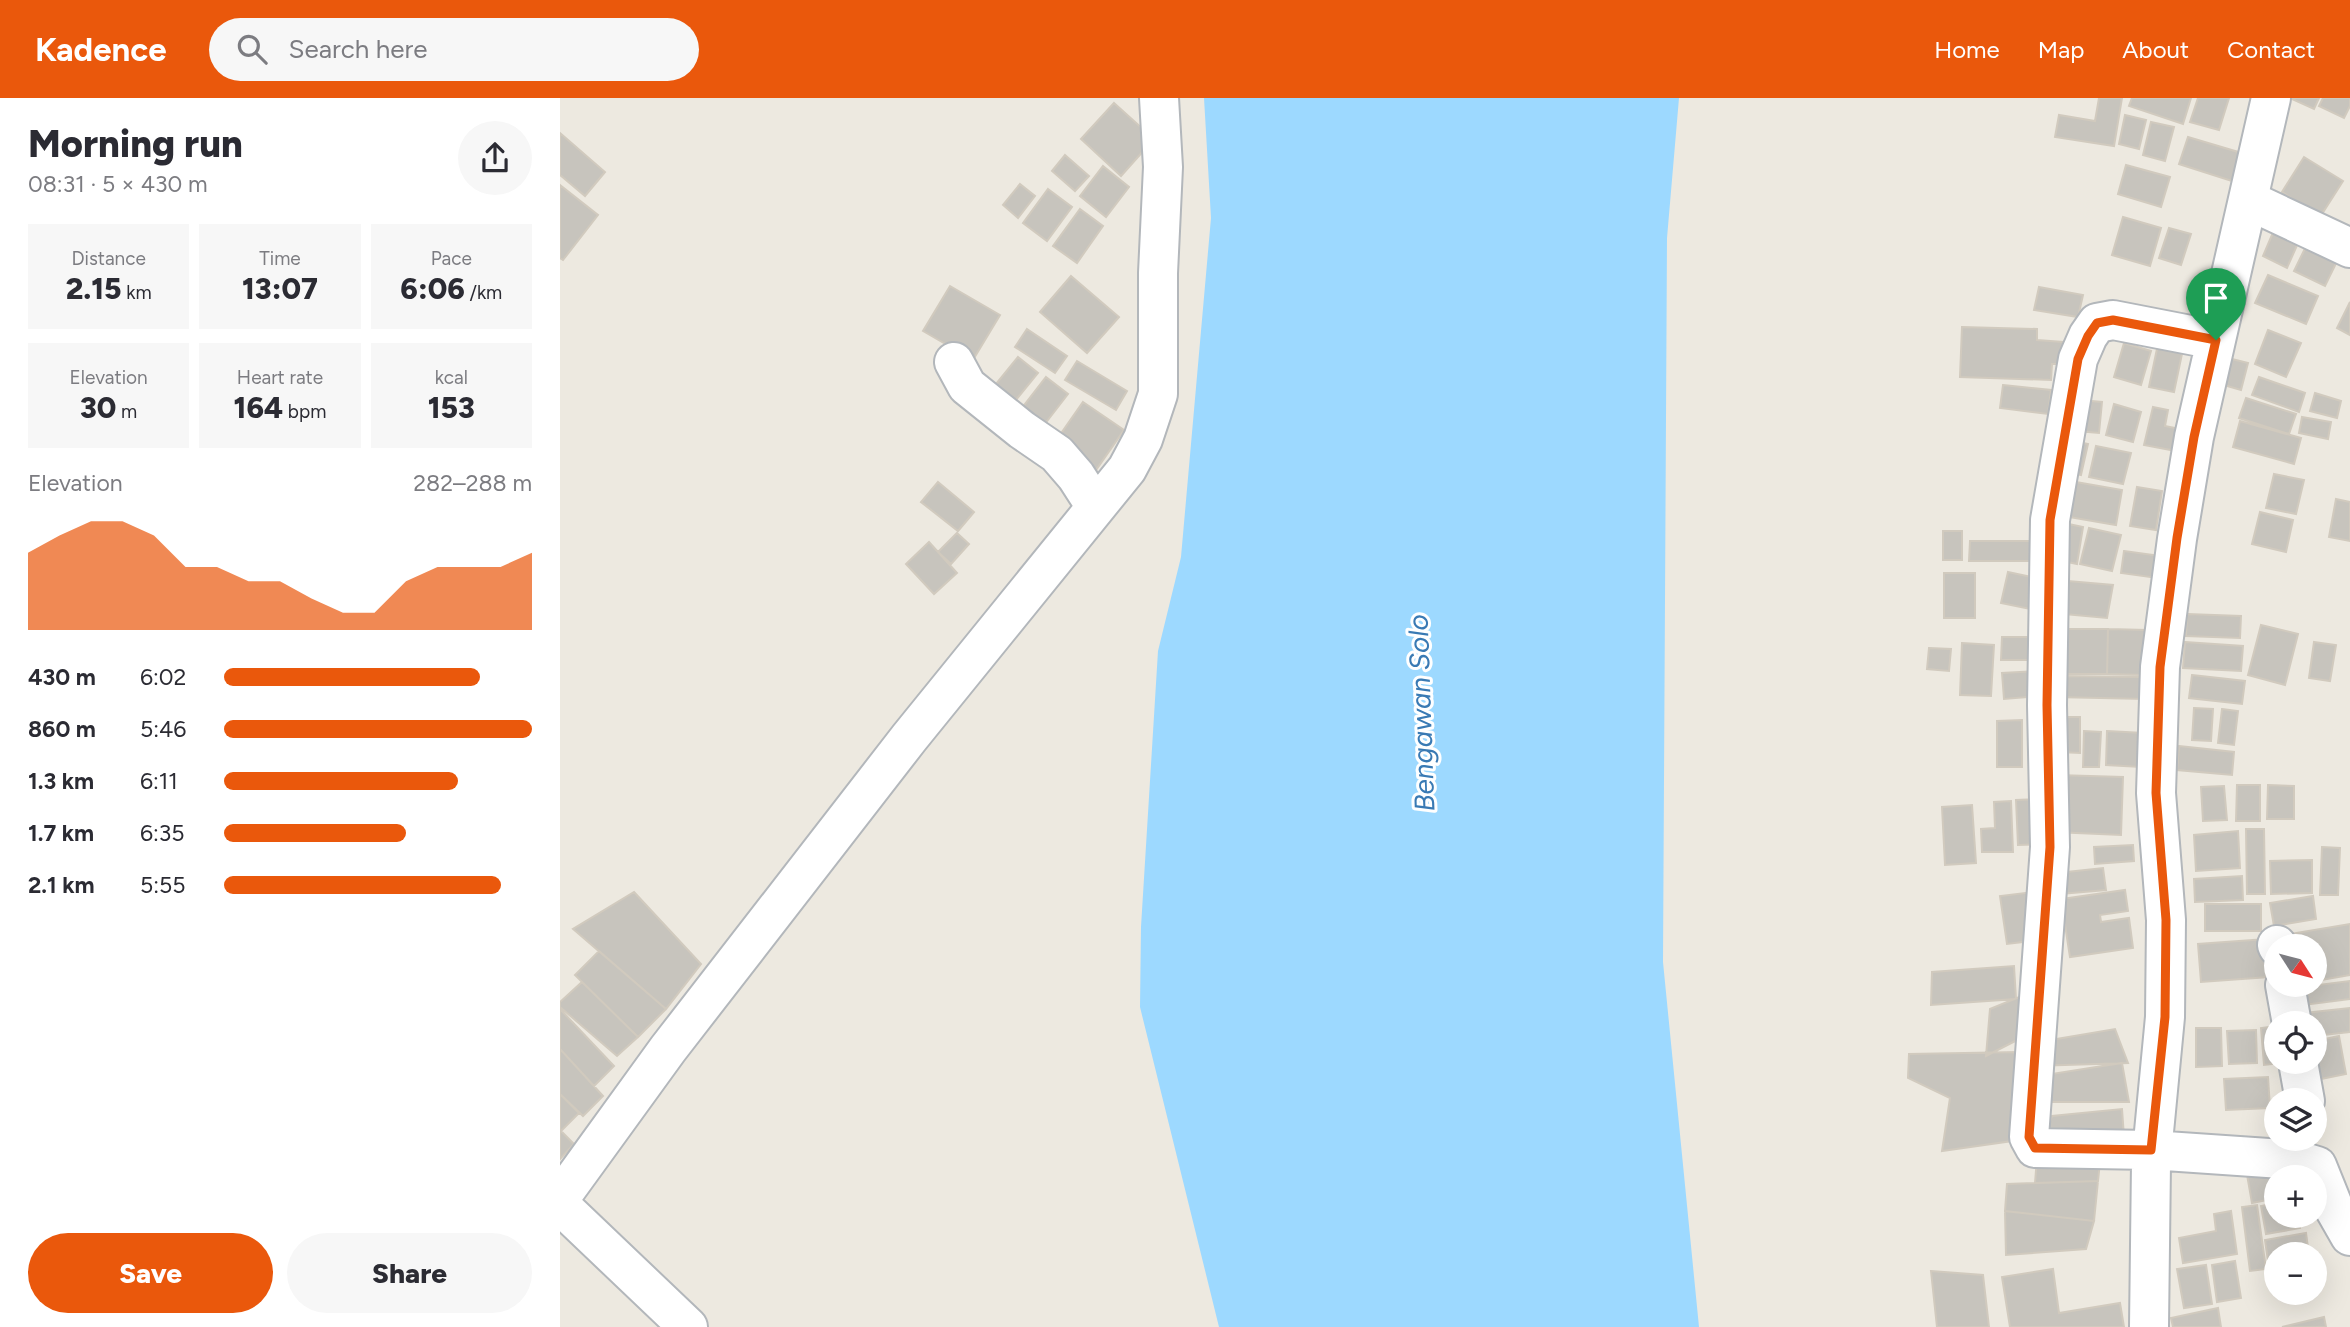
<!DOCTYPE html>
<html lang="en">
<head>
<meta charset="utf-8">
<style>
  body { margin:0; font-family:Figtree,sans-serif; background:#f7f7f7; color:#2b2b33; height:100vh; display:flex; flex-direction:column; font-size:26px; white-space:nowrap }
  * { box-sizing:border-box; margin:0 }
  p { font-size:23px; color:#7c7c81 }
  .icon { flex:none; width:38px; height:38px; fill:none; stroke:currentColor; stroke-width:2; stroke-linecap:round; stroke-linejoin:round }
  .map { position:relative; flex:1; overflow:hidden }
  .drawer { display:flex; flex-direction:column; background:#fff; width:560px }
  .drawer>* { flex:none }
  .needle { width:46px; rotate:126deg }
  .buttons { position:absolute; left:1704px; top:836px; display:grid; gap:14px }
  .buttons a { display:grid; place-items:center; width:63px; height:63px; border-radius:50%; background:#fff; box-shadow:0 7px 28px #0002; font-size:35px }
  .pin { position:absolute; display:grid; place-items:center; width:60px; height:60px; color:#fff; margin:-72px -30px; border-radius:50% 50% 50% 0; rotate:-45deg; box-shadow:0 0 7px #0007 }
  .pin .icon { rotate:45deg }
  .round { display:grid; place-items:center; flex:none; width:74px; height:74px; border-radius:37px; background:#f7f7f7 }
  .headline { display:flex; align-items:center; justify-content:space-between; height:119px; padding:0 28px }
  h1 { font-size:38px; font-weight:800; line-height:52px }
  .metrics { display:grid; grid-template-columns:repeat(3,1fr); gap:10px; height:119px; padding:7px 28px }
  .metrics div { display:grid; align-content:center; border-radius:0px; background:#f7f7f7; text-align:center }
  .metrics b { font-size:30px; font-weight:800 }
  .metrics small { font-size:19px; font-weight:400 }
  .metrics p { font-size:19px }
  .chart { height:196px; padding:14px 28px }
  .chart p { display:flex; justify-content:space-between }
  .chart svg { width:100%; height:126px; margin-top:7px; fill:#ea580c; opacity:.7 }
  .cta { display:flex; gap:14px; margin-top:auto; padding:14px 28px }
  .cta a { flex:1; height:80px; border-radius:42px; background:#ea580c; color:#fff; font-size:28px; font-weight:800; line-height:80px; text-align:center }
  .cta a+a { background:#f7f7f7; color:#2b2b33 }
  ul { padding:0 28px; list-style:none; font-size:23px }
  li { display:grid; grid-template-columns:112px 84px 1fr; align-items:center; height:52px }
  li i { height:18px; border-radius:9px; background:#ea580c }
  header { display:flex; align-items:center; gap:42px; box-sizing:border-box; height:98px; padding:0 35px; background:#ea580c; color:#fff }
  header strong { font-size:33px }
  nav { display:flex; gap:38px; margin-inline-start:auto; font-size:24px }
  .search { width:490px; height:63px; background:#f7f7f7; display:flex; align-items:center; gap:18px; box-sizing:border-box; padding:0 24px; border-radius:38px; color:#7c7c81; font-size:26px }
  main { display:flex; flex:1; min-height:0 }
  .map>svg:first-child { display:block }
  .water { fill:#9dd9ff }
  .building { fill:#c7c4bd; stroke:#d1cabe; stroke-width:2 }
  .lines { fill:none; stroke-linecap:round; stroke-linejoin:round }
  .minor-casing { stroke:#b3b7bb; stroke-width:42 }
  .minor { stroke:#fff; stroke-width:38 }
  .route-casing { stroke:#fff; stroke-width:14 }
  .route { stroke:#ea580c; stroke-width:9 }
  .labels { text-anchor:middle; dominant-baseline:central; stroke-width:6; stroke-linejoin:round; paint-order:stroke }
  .water-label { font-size:28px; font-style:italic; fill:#397ab4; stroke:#fff }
</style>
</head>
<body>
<header>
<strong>Kadence</strong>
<div class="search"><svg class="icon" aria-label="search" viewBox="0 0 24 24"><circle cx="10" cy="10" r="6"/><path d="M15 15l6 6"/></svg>Search here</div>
<nav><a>Home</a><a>Map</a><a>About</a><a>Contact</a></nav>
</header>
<main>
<section class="drawer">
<div class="headline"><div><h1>Morning run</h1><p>08:31 · 5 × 430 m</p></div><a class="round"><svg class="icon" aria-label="share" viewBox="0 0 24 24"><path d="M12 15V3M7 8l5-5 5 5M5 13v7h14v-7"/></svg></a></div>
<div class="metrics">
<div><p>Distance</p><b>2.15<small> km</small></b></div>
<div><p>Time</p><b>13:07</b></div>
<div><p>Pace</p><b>6:06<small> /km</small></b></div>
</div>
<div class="metrics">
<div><p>Elevation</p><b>30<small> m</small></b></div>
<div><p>Heart rate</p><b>164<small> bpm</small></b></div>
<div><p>kcal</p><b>153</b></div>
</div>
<div class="chart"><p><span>Elevation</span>282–288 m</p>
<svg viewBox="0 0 160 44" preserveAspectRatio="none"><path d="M0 44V17L10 11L20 6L30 6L40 11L50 22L60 22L70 27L80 27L90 33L100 38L110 38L120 27L130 22L140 22L150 22L160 17V44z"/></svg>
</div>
<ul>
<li><b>430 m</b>6:02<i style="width:83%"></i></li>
<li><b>860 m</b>5:46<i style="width:100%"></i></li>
<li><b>1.3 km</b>6:11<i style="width:76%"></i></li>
<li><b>1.7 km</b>6:35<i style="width:59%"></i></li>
<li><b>2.1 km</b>5:55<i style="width:90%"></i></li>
</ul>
<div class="cta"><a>Save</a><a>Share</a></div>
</section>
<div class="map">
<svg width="1790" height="1229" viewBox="0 0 1790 1229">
  <rect width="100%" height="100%" fill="#ede9e0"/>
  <path class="water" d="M644,0H1119L1107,140L1103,864L1139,1229H659L580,909L581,829L598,553L621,459L651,120Z"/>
  <path class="building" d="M1539,0H1562L1554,48L1495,39L1499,17L1535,23Z
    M1572,0H1631L1623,26L1569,8Z
    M1638,0H1669L1659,32L1630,24Z
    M1730,0H1759L1754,11Z
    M1763,0H1790V8L1784,20L1759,8Z
    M554,5L594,41L561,78L521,41Z
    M1565,17L1586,22L1579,51L1559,46Z
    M1591,24L1614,29L1605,63L1583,57Z
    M0,35L45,74L25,98L0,77Z
    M1628,39L1685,56L1675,84L1619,66Z
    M505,57L529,78L515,93L492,73Z
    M1744,59L1783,83L1760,119L1722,94Z
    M1566,67L1610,79L1601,109L1558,96Z
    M543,68L569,89L546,119L520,98Z
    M460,86L475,98L458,120L443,107Z
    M0,87L38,117L3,162L0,160Z
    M488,91L512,109L487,143L463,125Z
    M520,111L543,128L517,165L493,148Z
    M1563,119L1601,130L1590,168L1552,157Z
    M1717,125L1742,136L1727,170L1703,158Z
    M1609,130L1631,136L1621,167L1599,160Z
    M1752,136L1783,151L1765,188L1734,173Z
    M1708,177L1758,198L1746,226L1695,205Z
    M511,178L559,219L527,255L480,214Z
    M390,188L440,217L413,262L363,233Z
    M1479,189L1523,197L1518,219L1474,212Z
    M1790,204V237L1777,230Z
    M1402,229L1477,231V242L1503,244L1502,266H1492L1491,282L1400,279Z
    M467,231L507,258L495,275L455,249Z
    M1708,232L1741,245L1726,279L1695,266Z
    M1564,245L1591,253L1581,287L1554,279Z
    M1598,246L1623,251L1614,294L1589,289Z
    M458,259L478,275L451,308L431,292Z
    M1664,259L1688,265L1681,292L1657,285Z
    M517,263L567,293L556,312L505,282Z
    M486,279L508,296L477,336L455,319Z
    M1699,279L1745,295L1739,314L1692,297Z
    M1443,287L1491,292L1488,316L1440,310Z
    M1755,295L1781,303L1777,320L1750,313Z
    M1686,300L1736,316L1729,336L1679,320Z
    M1520,302L1542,304L1539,335L1517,333Z
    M523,304L564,332L536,372L495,344Z
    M1554,306L1581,314L1573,344L1546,337Z
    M1593,309L1608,312L1605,328L1620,331L1616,353L1584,347Z
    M1742,319L1771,324L1768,341L1739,335Z
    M1680,323L1741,340L1734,366L1673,349Z
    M1514,343L1528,346L1521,377L1507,374Z
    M1536,348L1571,355L1563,386L1529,379Z
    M1714,376L1744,382L1736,416L1706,410Z
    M378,384L414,414L398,433L361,404Z
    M1516,384L1562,392L1556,427L1509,419Z
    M1577,389L1602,393L1596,432L1570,428Z
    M1776,401L1790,404V443L1769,439Z
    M1700,414L1733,422L1726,454L1692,446Z
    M1504,425L1523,429L1517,466L1498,462Z
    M1529,430L1561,437L1552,473L1520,466Z
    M1383,433H1402V462H1383Z
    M397,435L409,446L391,466L378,454Z
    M1410,443H1480V463H1409Z
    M369,444L397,475L374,496L346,466Z
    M1564,453L1601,458L1597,480L1561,475Z
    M1448,474L1481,481L1475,512L1441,505Z
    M1384,475H1415V520H1384Z
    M1496,482L1553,487L1547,520L1494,515Z
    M1627,516L1681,518L1680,540L1626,538Z
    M1701,527L1738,536L1725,587L1688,577Z
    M1505,531H1548L1547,576H1504Z
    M1548,531L1586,532L1585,577L1547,576Z
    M1442,539H1482L1481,562H1441Z
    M1625,544L1683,548L1681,573L1623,570Z
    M1754,544L1776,547L1770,583L1749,580Z
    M1402,545L1434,547L1431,598L1400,597Z
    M1369,550L1391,551L1389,573L1367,571Z
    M1478,573L1480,598L1444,601L1442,575Z
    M1632,577L1685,583L1682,606L1629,600Z
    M1496,578L1585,579V601L1495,599Z
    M1634,610L1653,611L1651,643L1632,642Z
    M1662,611L1678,613L1674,647L1658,645Z
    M1498,619H1520V655L1499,654Z
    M1462,622V669H1437V623Z
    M1524,633L1541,634L1539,669H1523Z
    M1547,633L1583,635L1581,669L1546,667Z
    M1619,648L1674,654L1672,677L1617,672Z
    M1496,677L1563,679L1561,737L1494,734Z
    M1677,687H1700V723H1676Z
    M1708,687L1734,688V721H1707Z
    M1664,688L1667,722L1643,723L1641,689Z
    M1482,701L1484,746L1458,747L1456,702Z
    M1451,703L1453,754H1422L1421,731L1435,730L1434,704Z
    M1412,707L1416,765L1385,767L1382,709Z
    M1686,731H1704L1705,796H1687Z
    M1678,733L1680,770L1636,773L1634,737Z
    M1573,747L1574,763L1535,766L1534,749Z
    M1762,749L1780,750L1778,797H1760Z
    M1752,762V795L1711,796L1710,763Z
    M1543,770L1546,792L1501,796L1498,775Z
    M1682,778L1683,802L1635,804L1634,781Z
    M1565,792L1568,813L1540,817L1541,824L1569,820L1573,850L1510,859L1501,801Z
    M74,794L141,866L106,911L13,831Z
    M1473,794L1479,842L1447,846L1440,798Z
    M1753,798L1756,821L1714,828L1710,805Z
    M1645,806H1701V833H1645Z
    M1790,826V877L1755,883V849H1732L1730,836Z
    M1706,841L1709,879L1641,884L1638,846Z
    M39,853L106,911L78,939L15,877Z
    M1454,868L1456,901L1371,907L1372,874Z
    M1790,883V901L1744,907L1742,889Z
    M22,884L78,939L57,958L0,909V904Z
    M1469,895L1465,938L1426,958L1430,911Z
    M1790,910V934L1755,938V926H1746L1745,915Z
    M0,911L54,968L34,988L0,951Z
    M1717,928V964H1731L1704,967L1701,930Z
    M1636,930H1661L1662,968L1636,969Z
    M1555,931L1568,965L1474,968L1491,942Z
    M1696,932L1697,965L1669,966L1667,933Z
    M1779,938L1786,976L1756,982L1755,943Z
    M0,951L43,998L23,1018L0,996Z
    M1459,954L1452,1043L1382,1053L1390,1000L1348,980L1349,956Z
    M1562,965L1569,1004H1483L1485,977Z
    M1708,979L1710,1010L1666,1012L1664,981Z
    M0,996L19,1015L0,1034Z
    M1562,1011L1564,1039L1484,1037L1492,1018Z
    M0,1032L14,1046L0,1061Z
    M1477,1060L1540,1064L1538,1083L1475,1085Z
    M1686,1071L1717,1080V1100L1692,1105Z
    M1538,1083L1534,1123L1445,1113L1447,1086Z
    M1717,1105V1118H1738L1740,1130L1706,1136L1701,1108Z
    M1697,1107L1706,1171L1690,1173L1682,1109Z
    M1445,1113L1534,1123L1526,1151L1446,1157Z
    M1671,1113L1677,1156L1623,1165L1619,1140L1656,1133L1654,1116Z
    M1746,1135L1749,1157H1717V1162L1708,1163L1705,1142Z
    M1675,1163L1681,1200L1657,1204L1652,1167Z
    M1646,1167L1652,1206L1624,1210L1617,1171Z
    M1493,1171L1499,1215L1560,1205L1564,1229H1450L1442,1179Z
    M1371,1173L1423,1177L1429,1229H1377Z
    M1658,1210L1661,1229H1613L1611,1220Z
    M1764,1219L1766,1229H1722Z"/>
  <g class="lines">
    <defs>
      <path id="minor" d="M1688,102L1790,150
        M1656,242L1553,222L1537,225L1528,238L1518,261L1490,422L1487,607L1490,749L1469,1039L1475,1050L1591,1052L1737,1062L1757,1068L1774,1110L1790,1138
        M394,264L407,288L462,332L497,356L516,378L536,409
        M1717,847L1718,849
        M1725,887L1732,926
        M1738,964L1745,1003
        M0,1100L108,951L349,640L567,371L583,341L598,296V175L603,69L599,0
        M0,1107L128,1229
        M1589,1229L1591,1065L1605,919L1606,822L1596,695L1600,569L1617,441L1634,339L1711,0"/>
    </defs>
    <use href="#minor" class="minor-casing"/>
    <use href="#minor" class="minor"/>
  </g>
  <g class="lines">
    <defs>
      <path id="route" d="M1553,222L1656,242L1634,339L1617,440L1600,569L1596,695L1606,822L1605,919L1591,1052L1475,1050L1469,1039L1490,749L1487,607L1490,422L1518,261L1528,238L1537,225Z"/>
    </defs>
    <use href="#route" class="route-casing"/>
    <use href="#route" class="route"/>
  </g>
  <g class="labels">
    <g class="water-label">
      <text transform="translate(861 615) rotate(-92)">Bengawan Solo</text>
    </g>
  </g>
</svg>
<div class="buttons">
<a><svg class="needle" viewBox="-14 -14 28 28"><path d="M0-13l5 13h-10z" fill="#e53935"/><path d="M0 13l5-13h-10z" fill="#7c7c81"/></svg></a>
<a><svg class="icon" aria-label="locate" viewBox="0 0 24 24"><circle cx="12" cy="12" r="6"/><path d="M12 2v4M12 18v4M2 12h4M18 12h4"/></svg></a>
<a><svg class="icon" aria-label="layers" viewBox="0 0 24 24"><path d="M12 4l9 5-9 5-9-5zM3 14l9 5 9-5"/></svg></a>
<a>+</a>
<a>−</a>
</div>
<div class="pin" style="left:1656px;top:242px;background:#1e9e55"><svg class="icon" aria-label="arrive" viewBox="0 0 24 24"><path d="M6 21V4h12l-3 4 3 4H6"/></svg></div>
</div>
</main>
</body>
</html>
